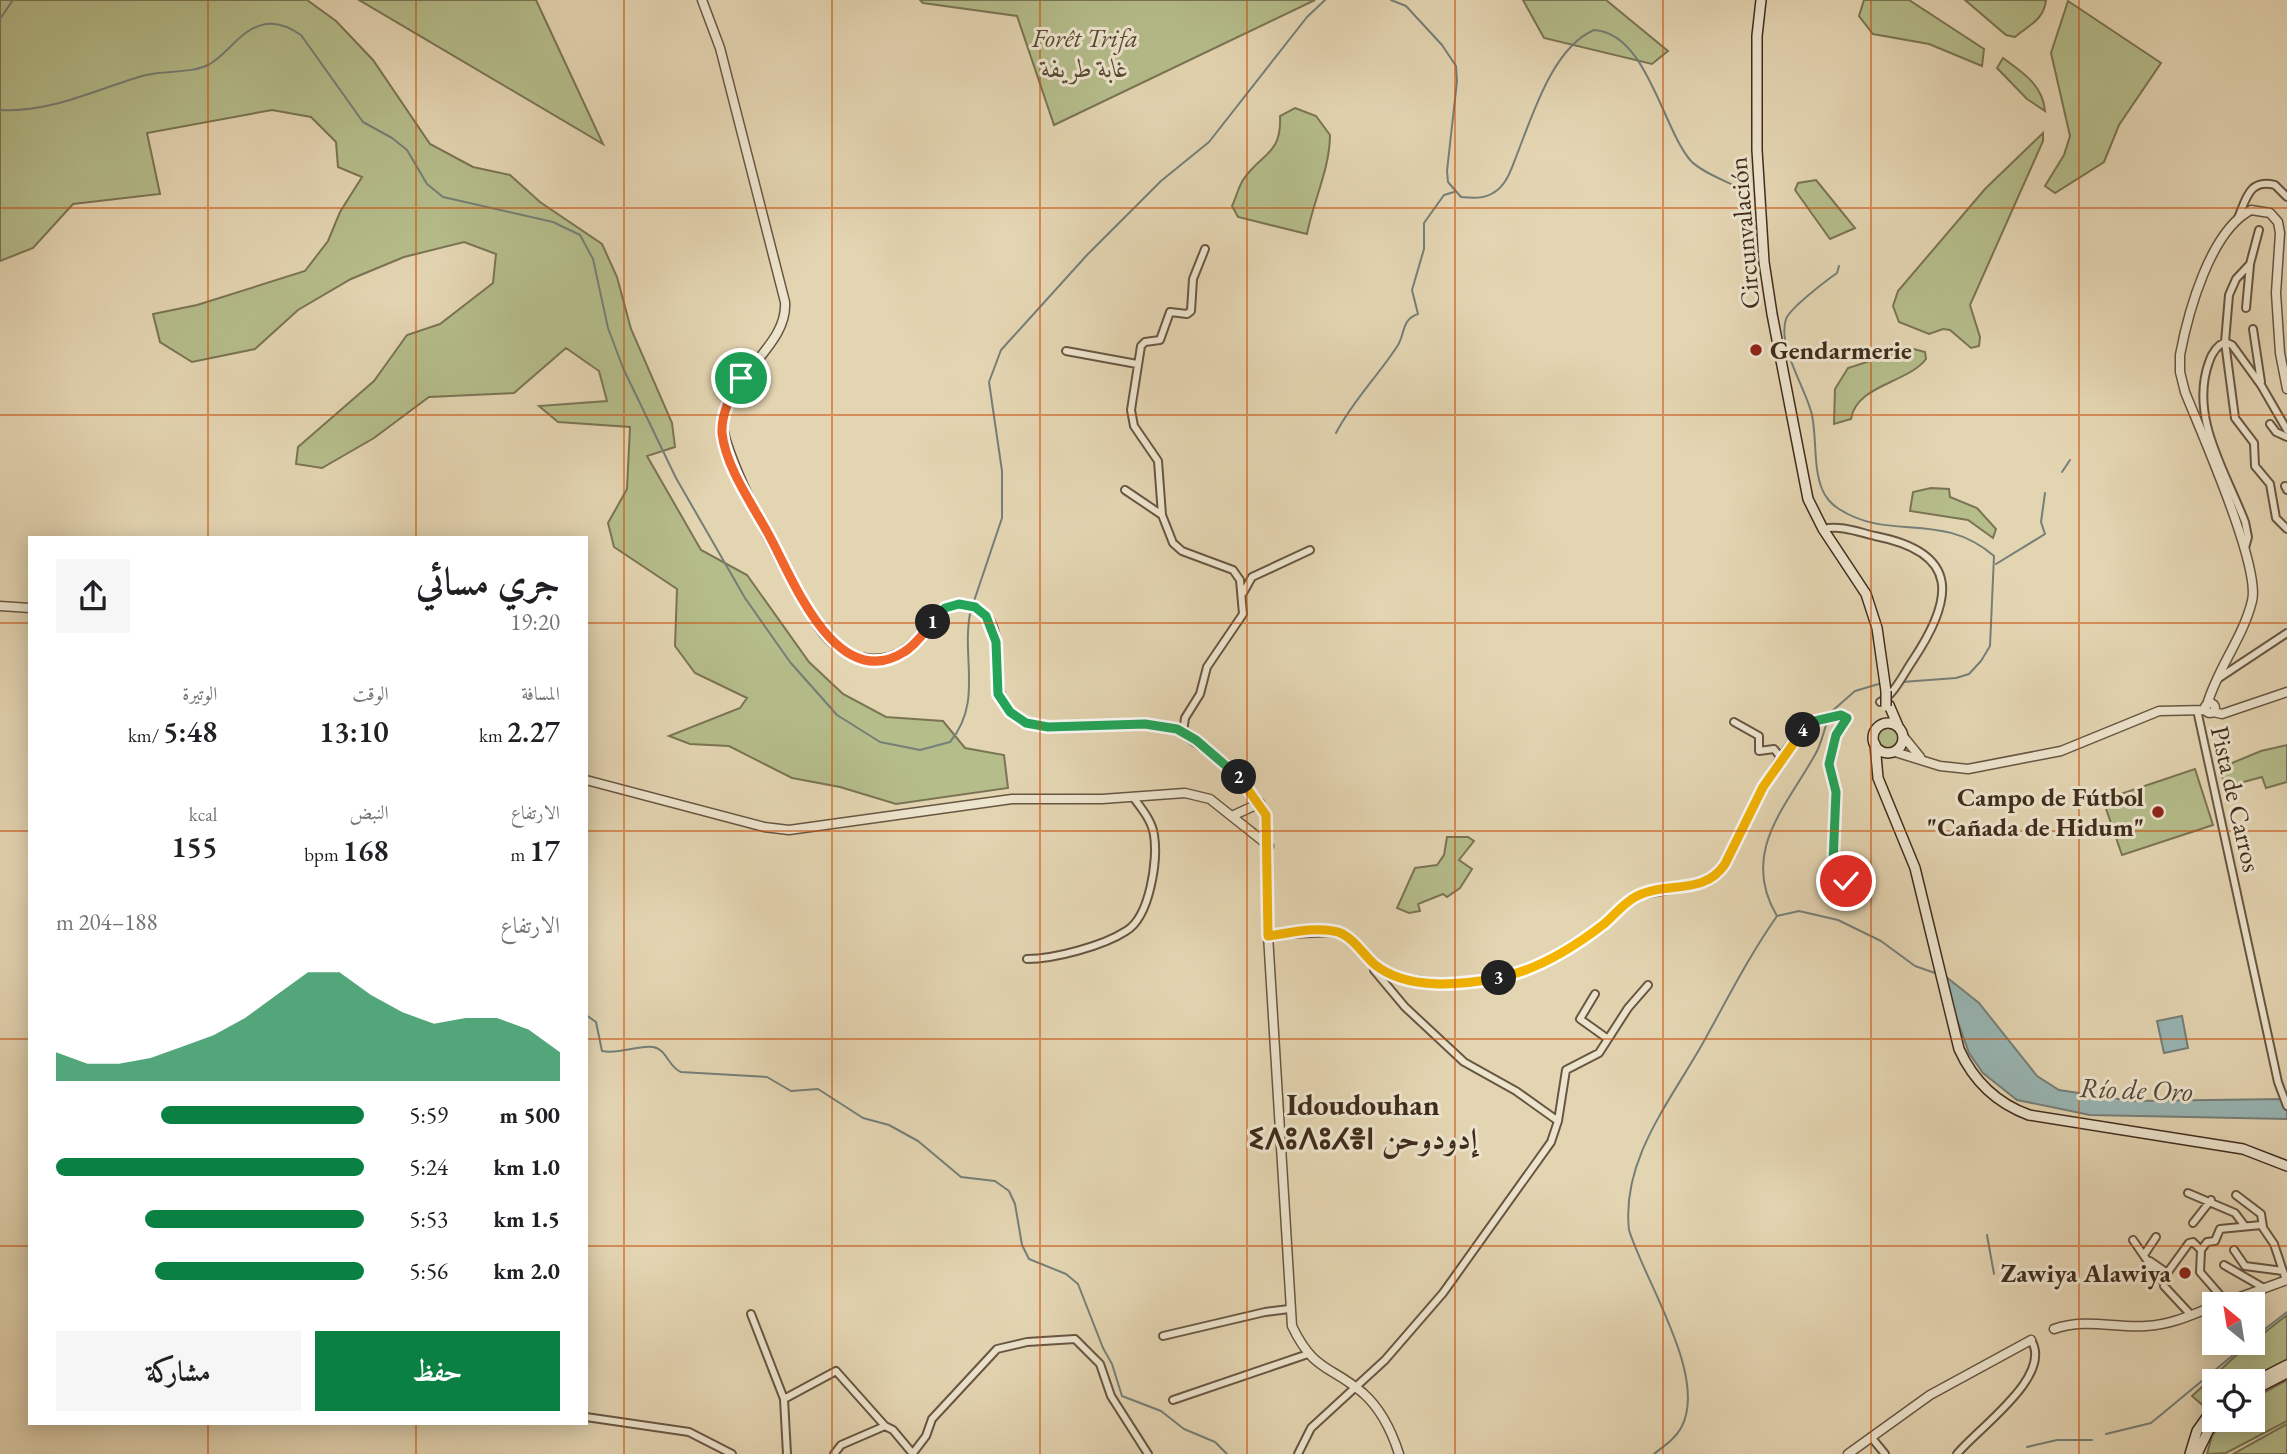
<!DOCTYPE html>
<html lang="ar">
<head>
<meta charset="utf-8">
<style>
  body { margin:0; font-family:"EB Garamond",Amiri,"Noto Sans Tifinagh",serif; background:#f6f6f6; color:#202124; direction:rtl; height:100vh; display:flex; flex-direction:column; font-size:26px; white-space:nowrap }
  * { box-sizing:border-box; margin:0 }
  p { font-size:23px; color:#757577 }
  .icon { flex:none; width:38px; height:38px; fill:none; stroke:currentColor; stroke-width:2; stroke-linecap:round; stroke-linejoin:round }
  .map { position:relative; flex:1; overflow:hidden; direction:ltr }
  .panel { position:absolute; left:28px; top:536px; width:560px; height:889px; display:flex; flex-direction:column; background:#fff; border-radius:0px; box-shadow:0 4px 18px #0003; direction:rtl }
  .panel>* { flex:none }
  .needle { width:46px; rotate:330deg }
  .buttons { position:absolute; left:2202px; top:1292px; display:grid; gap:14px }
  .buttons a { display:grid; place-items:center; width:63px; height:63px; border-radius:0px; background:#fff; box-shadow:0 4px 18px #0003; font-size:35px }
  .pin { position:absolute; display:grid; place-items:center; width:60px; height:60px; color:#fff; margin:-30px; border:4px solid #fff; border-radius:50%; box-shadow:0 2px 7px #0007 }
  .km { position:absolute; width:35px; height:35px; margin:-18px; border-radius:50%; background:#222; color:#fff; font-size:19px; line-height:35px; text-align:center }
  .round { display:grid; place-items:center; flex:none; width:74px; height:74px; border-radius:0px; background:#f6f6f6 }
  .headline { display:flex; align-items:center; justify-content:space-between; height:119px; padding:0 28px }
  h1 { font-size:38px; font-weight:600; line-height:52px }
  .stats { display:grid; grid-template-columns:repeat(3,1fr); gap:10px; height:119px; padding:7px 28px }
  .stats div { display:grid; align-content:center }
  .stats b { font-size:30px; font-weight:600 }
  .stats small { font-size:19px; font-weight:400 }
  .stats p { font-size:19px }
  .chart { height:196px; padding:14px 28px }
  .chart p { display:flex; justify-content:space-between }
  .chart svg { width:100%; height:126px; margin-top:7px; fill:#0b8043; opacity:.7 }
  .cta { display:flex; gap:14px; margin-top:auto; padding:14px 28px }
  .cta a { flex:1; height:80px; border-radius:0px; background:#0b8043; color:#fff; font-size:28px; font-weight:600; line-height:80px; text-align:center }
  .cta a+a { background:#f6f6f6; color:#202124 }
  ul { padding:0 28px; list-style:none; font-size:23px }
  li { display:grid; grid-template-columns:112px 84px 1fr; align-items:center; height:52px }
  li i { height:18px; border-radius:9px; background:#0b8043 }
  .map>svg:first-child { display:block }
  .green { fill:#b5bd8b; stroke:#7a7454; stroke-width:2 }
  .water { fill:#98b6b5; stroke:#747f78; stroke-width:2 }
  .lines { fill:none; stroke-linecap:round; stroke-linejoin:round }
  .stream { stroke:#747f78; stroke-width:2 }
  .minor-casing { stroke:#685642; stroke-width:10 }
  .tertiary-casing { stroke:#685642; stroke-width:11 }
  .secondary-casing { stroke:#3f2c1d; stroke-width:12 }
  .minor { stroke:#ede4cd; stroke-width:6 }
  .tertiary { stroke:#ede4cd; stroke-width:8 }
  .secondary { stroke:#ede4cd; stroke-width:9 }
  .secondary-bridge-casing { stroke:#3f2c1d; stroke-width:12; stroke-linecap:butt }
  .secondary-bridge { stroke:#ede4cd; stroke-width:9 }
  .split-1-casing { stroke:#fff; stroke-width:14 }
  .split-2-casing { stroke:#fff; stroke-width:14 }
  .split-3-casing { stroke:#fff; stroke-width:14 }
  .split-4-casing { stroke:#fff; stroke-width:14 }
  .split-5-casing { stroke:#fff; stroke-width:14 }
  .split-1 { stroke:#f0652b; stroke-width:9 }
  .split-2 { stroke:#22a559; stroke-width:9 }
  .split-3 { stroke:#f5b400; stroke-width:9 }
  .split-4 { stroke:#f5b400; stroke-width:9 }
  .split-5 { stroke:#22a559; stroke-width:9 }
  .grid { fill:none; stroke:#c6500f; stroke-width:2; stroke-opacity:0.55 }
  .poi-dot { fill:#8f2418; stroke:#ede4cd; stroke-width:2.5 }
  .labels { text-anchor:middle; dominant-baseline:central; stroke-width:6; stroke-linejoin:round; paint-order:stroke }
  .park-label { font-size:26px; font-style:italic; fill:#574933; stroke:#ede4cd }
  .street-label { font-size:26px; fill:#3f2c1d; stroke:#ede4cd }
  .poi-label { font-size:26px; font-weight:bold; fill:#3f2c1d; stroke:#ede4cd; text-anchor:end }
  .water-label { font-size:28px; font-style:italic; fill:#51483b; stroke:#ede4cd }
  .quarter-label { font-size:30px; font-weight:bold; fill:#3f2c1d; stroke:#ede4cd }
</style>
</head>
<body>
<div class="map">
<svg width="2287" height="1454" viewBox="0 0 2287 1454">
  <rect width="100%" height="100%" fill="#e4d5b2"/>
  <filter id="stains"><feTurbulence type="fractalNoise" baseFrequency=".00286" numOctaves="4"/><feColorMatrix values="0 0 0 0 .2 0 0 0 0 .09 0 0 0 0 .02 0 0 0 .5 -.17"/></filter>
  <radialGradient id="worn" r=".72"><stop offset=".6" stop-color="#630" stop-opacity="0"/><stop offset="1" stop-color="#630" stop-opacity=".3"/></radialGradient>
  <path class="green" d="M0,0H307L336,21L373,60L430,144L473,167L510,175L540,202L602,244L617,277L631,329L672,423L675,447L647,456L701,550L747,575L809,662L843,694L886,717L943,721L965,748L1004,755L1008,788L896,804L840,787L792,778L729,746L690,744L669,736L740,708L747,698L695,673L675,646L677,589L614,547L608,523L627,489L630,427L558,422L539,406L607,401L599,371L566,348L514,393L429,397L374,438L322,468L296,464L298,447L374,381L407,335L440,324L493,283L496,254L464,242L404,257L351,279L298,310L255,349L192,362L160,342L153,314L197,305L305,271L328,241L340,212L362,177L338,167L336,142L311,117L272,110L147,133L160,194L73,204L33,248L0,261Z
    M359,0H536L603,144Z
    M920,0H1315L1054,125L1017,16L923,3Z
    M1523,0H1606L1668,51L1652,64L1544,38Z
    M1864,0H1909L1984,49L1982,66L1929,44L1873,34L1859,16Z
    M1965,0H2046C2044,20 2029,25 2015,37L2006,35Z
    M2068,1L2161,63L2119,125L2104,162L2055,193L2045,186L2064,155L2070,136L2051,53Z
    M2003,58C2022,72 2043,85 2045,111L2027,99L1997,68Z
    M1295,108L1316,116L1330,135C1330,168 1313,202 1307,234L1238,217L1232,206C1236,198 1238,188 1243,180C1261,153 1282,155 1280,116Z
    M2043,133V141L1970,305L1980,337L1979,346L1971,348L1950,330L1943,329L1929,334L1899,322L1893,306L1898,291L1985,189Z
    M1816,180L1855,228L1830,239L1795,190L1798,183Z
    M1910,348L1925,352L1926,359C1908,383 1856,385 1851,419L1834,424L1835,389L1848,368Z
    M1931,488L1949,489L1950,497L1977,508L1996,529L1993,538L1968,520L1910,511L1913,492Z
    M1877 738a11 11 0 1 1 22 0a11 11 0 1 1-22 0Z
    M2287,745V782L2266,788L2262,777L2225,787L2220,768L2261,751Z
    M2195,769L2213,825L2122,855L2103,800Z
    M1447,837H1468L1474,841L1459,860L1472,869L1460,888L1447,897L1443,894L1418,904L1420,911L1409,913L1397,908L1415,868L1437,865L1444,855Z
    M2287,1315V1361L2251,1381H2214V1403L2207,1409L2192,1396L2242,1350Z
    M2287,1380V1421L2226,1453L2207,1454L2212,1436L2224,1419H2252V1399Z
    M2287,1424V1454H2233Z"/>
  <path class="water" d="M1940,972L1979,1003L2037,1076L2059,1090L2132,1101L2287,1099V1119L2090,1115L2017,1100L1983,1073L1969,1053Z
    M2182,1016L2188,1048L2164,1053L2157,1021Z"/>
  <g class="lines">
    <path class="stream" d="M1391,0L1406,6L1442,45L1456,66L1457,81L1447,171L1448,182L1461,197C1472,198 1484,199 1493,193C1506,186 1511,170 1516,157C1532,117 1552,48 1594,30C1647,33 1662,128 1691,161C1703,173 1724,180 1739,188
      M0,19L13,0
      M0,110C52,113 98,88 146,75C166,70 191,74 210,64C230,52 241,28 266,24C279,22 291,28 301,35L363,122L392,138L407,150L427,184L443,197L553,222L580,235L593,259L608,328L623,368L676,478L745,598L790,662L837,715L880,742L920,750L950,742C984,701 960,656 971,609
      M1839,266L1837,273C1827,280 1790,308 1786,319C1777,347 1806,388 1812,415C1817,440 1813,466 1822,489C1825,497 1832,505 1839,509C1890,542 1941,510 1994,556L1990,646L1981,661L1969,674L1956,678L1902,682
      M1336,433C1353,400 1379,375 1398,345C1405,333 1402,319 1418,314L1412,290L1424,249V223L1444,195L1454,192
      M2062,472L2070,460
      M1996,564L2045,534L2041,522L2045,493
      M973,604L1002,518V471L989,382L1001,350L1087,255L1161,181L1209,142L1307,17L1325,0
      M1831,712L1855,691L1882,683
      M1777,916C1739,852 1787,806 1816,753C1822,742 1824,729 1829,717
      M586,1015L596,1022L602,1051C619,1055 636,1045 653,1047C667,1049 668,1067 681,1072L767,1077L791,1091L818,1089L863,1118L889,1125L918,1141L961,1177L995,1181L1009,1191L1015,1204L1022,1245L1029,1259L1066,1274L1078,1284L1103,1348L1112,1364L1122,1396L1161,1411L1184,1429L1215,1442L1227,1454
      M1987,1235L1994,1274
      M2252,1339L2287,1312
      M2106,1434L2151,1423L2249,1342
      M2027,1447L2057,1440H2092
      M1654,1454C1664,1446 1675,1439 1681,1428C1709,1378 1645,1282 1629,1230C1621,1159 1672,1099 1704,1041C1728,998 1749,956 1777,916L1799,911L1838,920L1881,941L1915,966L1935,973"/>
    <defs>
      <path id="minor" d="M2237,220C2246,201 2248,178 2275,185L2287,197
        M2259,230L2250,264L2236,279L2229,295L2225,342L2235,418L2254,443L2255,466L2270,484L2276,518L2287,529
        M2246,308L2250,265
        M2253,329L2261,382
        M2225,342C2216,346 2212,353 2209,362C2189,417 2226,472 2245,522L2248,537L2245,548
        M2225,342L2232,345L2261,385L2287,430
        M1066,351L1137,364
        M2270,424L2276,432L2287,437
        M2285,486L2287,490
        M1125,490L1162,515L1173,543L1182,551L1233,570L1240,580L1243,614L1207,667L1200,694L1185,718L1183,732
        M1162,515L1158,461L1134,426L1131,410L1141,346L1145,342L1160,340L1170,312L1187,314L1191,311L1193,279L1205,249
        M1823,529C1841,525 1858,532 1875,536C1962,553 1953,600 1913,660C1904,673 1894,695 1880,702
        M1243,593L1252,577L1310,550
        M2219,678L2287,633
        M2197,710L2278,1082L2287,1106
        M1734,722L1759,736V751L1774,749L1782,759
        M1268,935L1334,932L1347,937L1373,962L1394,977L1439,983H1473L1534,968L1598,928L1636,896L1704,883L1725,864C1740,828 1779,747 1810,724C1818,718 1831,715 1841,715L1847,718C1841,730 1832,739 1830,753C1828,767 1836,777 1836,791C1838,824 1821,860 1850,884
        M1027,959C1054,959 1103,946 1126,931C1150,917 1158,860 1154,835C1152,821 1142,809 1133,797
        M1373,962L1374,970L1405,1007L1464,1062L1516,1091L1558,1121
        M1595,994L1580,1019L1608,1039
        M2188,1193L2235,1213L2244,1225
        M2236,1195L2261,1214L2263,1227
        M2193,1223L2211,1200
        M2133,1240L2160,1279L2165,1276L2189,1243L2193,1242L2201,1250
        M2234,1250L2245,1266L2283,1271
        M2144,1255L2156,1237
        M2150,1261L2163,1270L2165,1276
        M2224,1265L2264,1288
        M2164,1286L2191,1315
        M2226,1302L2200,1272L2201,1250L2207,1242L2215,1241L2220,1229L2261,1225L2274,1244L2286,1280
        M751,1314L784,1399L787,1454
        M1163,1336L1265,1312L1289,1309
        M784,1399L836,1371L885,1426
        M1173,1400L1308,1354
        M586,1417L689,1432L732,1454
        M1871,1437L1885,1454
        M913,1453L926,1436L932,1419L997,1349L1027,1342L1075,1339L1100,1364L1111,1396L1148,1454
        M834,1454L841,1445L885,1426L893,1430L913,1454
        M1298,1454L1311,1428L1385,1360L1443,1293L1551,1142L1558,1121L1566,1070L1599,1053L1628,1008L1648,985
        M1957,1454C1977,1429 2054,1376 2031,1340"/>
      <path id="tertiary" d="M702,0L720,48L785,302C788,345 732,372 723,421C718,448 803,609 824,634C834,646 848,656 864,658C926,669 933,586 974,607C1026,632 960,718 1048,727L1145,725L1177,729L1229,766L1266,815L1268,935L1292,1326C1314,1372 1330,1365 1363,1393C1381,1409 1392,1432 1399,1454
        M0,606L30,608
        M2205 708a5 5 0 1 1 10 0a5 5 0 1 1-10 0Z
        M2207,705C2217,669 2243,638 2252,601C2261,567 2201,432 2185,392L2180,372V355C2188,313 2210,231 2251,210L2270,213L2278,222L2280,233L2276,293L2280,353L2287,389
        M2213,712L2222,714L2287,692
        M1903,736L1920,757
        M1895,752L1940,766L1968,769L2061,751L2159,711L2206,710
        M586,780L764,827L789,830L1012,799H1102L1185,793L1210,799L1269,846
        M1232,816L1260,803
        M2221,1304L2287,1280
        M2054,1329C2085,1318 2114,1328 2146,1326C2170,1325 2192,1315 2214,1306
        M1848,1454L1930,1395L2031,1340"/>
      <path id="secondary" d="M1761,0L1757,36V150L1764,262L1772,314L1808,499L1823,529L1866,594L1877,628L1886,691
        M1889,705L1898,726
        M1873 738a15 15 0 1 1 30 0a15 15 0 1 1-30 0Z
        M1875,744L1878,778L1915,868L1959,1049C1973,1080 1996,1103 2029,1115L2243,1149L2287,1166
        M2252,1383L2287,1365
        M2252,1391L2287,1373
        M2190,1454L2197,1431L2214,1407
        M2197,1454L2214,1419"/>
    </defs>
    <use href="#minor" class="minor-casing"/>
    <use href="#tertiary" class="tertiary-casing"/>
    <use href="#secondary" class="secondary-casing"/>
    <use href="#minor" class="minor"/>
    <use href="#tertiary" class="tertiary"/>
    <use href="#secondary" class="secondary"/>
    <defs>
      <path id="secondary-bridge" d="M1886,691V706"/>
    </defs>
    <use href="#secondary-bridge" class="secondary-bridge-casing"/>
    <use href="#secondary-bridge" class="secondary-bridge"/>
  </g>
  <g class="lines">
    <defs>
      <path id="split-1" d="M741,378C731,394 721,414 722,433C726,469 755,508 771,539C794,582 837,694 904,652C916,645 924,632 933,622"/>
      <path id="split-2" d="M933,622L945,608L959,604L975,607L986,616L996,642L998,694L1010,712L1026,723L1048,727L1145,724L1177,729L1196,740L1239,777"/>
      <path id="split-3" d="M1239,777L1266,815L1268,936C1289,933 1317,926 1338,932C1353,937 1363,954 1374,964C1407,991 1460,985 1499,978"/>
      <path id="split-4" d="M1499,978C1537,970 1573,948 1604,924C1615,915 1623,903 1637,896C1666,881 1704,896 1725,864L1763,787L1803,730"/>
      <path id="split-5" d="M1803,730L1815,721L1841,715L1847,718L1836,735L1829,764L1836,792L1833,863L1846,881"/>
    </defs>
    <use href="#split-1" class="split-1-casing"/>
    <use href="#split-2" class="split-2-casing"/>
    <use href="#split-3" class="split-3-casing"/>
    <use href="#split-4" class="split-4-casing"/>
    <use href="#split-5" class="split-5-casing"/>
    <use href="#split-1" class="split-1"/>
    <use href="#split-2" class="split-2"/>
    <use href="#split-3" class="split-3"/>
    <use href="#split-4" class="split-4"/>
    <use href="#split-5" class="split-5"/>
  </g>
  <path class="grid" d="M208,0V537M416,0V537M624,0V1454M832,0V1454M1040,0V1454M1247,0V1454M1455,0V1454M1663,0V1454M1871,0V1454M2079,0V1454M0,208H2287M0,415H2287M0,623H30M586,623H2287M0,831H30M586,831H2287M0,1039H30M586,1039H2287M0,1246H30M586,1246H2287M208,1423V1454M416,1423V1454"/>
  <g class="poi-dot">
    <circle cx="1756" cy="350" r="7"/>
    <circle cx="2158" cy="812" r="7"/>
    <circle cx="2185" cy="1273" r="7"/>
  </g>
  <g class="labels">
    <g class="park-label">
      <text x="1085" y="38">Forêt Trifa<tspan x="1085" dy="30">غابة طريفة</tspan></text>
    </g>
    <g class="street-label">
      <text transform="translate(1744 233) rotate(-95)">Circunvalación</text>
      <text transform="translate(2236 799) rotate(77)">Pista de Carros</text>
    </g>
    <g class="poi-label">
      <text x="1770" y="350" text-anchor="start">Gendarmerie</text>
      <text x="2144" y="797">Campo de Fútbol<tspan x="2144" dy="30">"Cañada de Hidum"</tspan></text>
      <text x="2171" y="1273">Zawiya Alawiya</text>
    </g>
    <g class="water-label">
      <text transform="translate(2136 1089) rotate(2)">Río de Oro</text>
    </g>
    <g class="quarter-label">
      <text x="1363" y="1104">Idoudouhan<tspan x="1363" dy="34">ⵉⴷⵓⴷⵓⵃⴻⵏ إدودوحن</tspan></text>
    </g>
  </g>
  <rect width="100%" height="100%" filter="url(#stains)"/>
  <rect width="100%" height="100%" fill="url(#worn)"/>
</svg>
<div class="buttons">
<a><svg class="needle" viewBox="-14 -14 28 28"><path d="M0-13l5 13h-10z" fill="#e53935"/><path d="M0 13l5-13h-10z" fill="#757577"/></svg></a>
<a><svg class="icon" aria-label="locate" viewBox="0 0 24 24"><circle cx="12" cy="12" r="6"/><path d="M12 2v4M12 18v4M2 12h4M18 12h4"/></svg></a>
</div>
<div class="pin" style="left:741px;top:378px;background:#1e9e55"><svg class="icon" aria-label="arrive" viewBox="0 0 24 24"><path d="M6 21V4h12l-3 4 3 4H6"/></svg></div>
<div class="pin" style="left:1846px;top:881px;background:#d93025"><svg class="icon" aria-label="check" viewBox="0 0 24 24"><path d="M5 12l5 5 9-10"/></svg></div>
<b class="km" style="left:933px;top:622px">1</b>
<b class="km" style="left:1239px;top:777px">2</b>
<b class="km" style="left:1499px;top:978px">3</b>
<b class="km" style="left:1803px;top:730px">4</b>
<section class="panel">
<div class="headline"><div><h1>جري مسائي</h1><p>19:20</p></div><a class="round"><svg class="icon" aria-label="share" viewBox="0 0 24 24"><path d="M12 15V3M7 8l5-5 5 5M5 13v7h14v-7"/></svg></a></div>
<div class="stats">
<div><p>المسافة</p><b>2.27<small> km</small></b></div>
<div><p>الوقت</p><b>13:10</b></div>
<div><p>الوتيرة</p><b>5:48<small> /km</small></b></div>
</div>
<div class="stats">
<div><p>الارتفاع</p><b>17<small> m</small></b></div>
<div><p>النبض</p><b>168<small> bpm</small></b></div>
<div><p>kcal</p><b>155</b></div>
</div>
<div class="chart"><p><span>الارتفاع</span>188–204 m</p>
<svg viewBox="0 0 160 44" preserveAspectRatio="none"><path d="M0 44V34L10 38L20 38L30 36L40 32L50 28L60 22L70 14L80 6L90 6L100 14L110 20L120 24L130 22L140 22L150 26L160 34V44z"/></svg>
</div>
<ul>
<li><b>500 m</b>5:59<i style="width:66%"></i></li>
<li><b>1.0 km</b>5:24<i style="width:100%"></i></li>
<li><b>1.5 km</b>5:53<i style="width:71%"></i></li>
<li><b>2.0 km</b>5:56<i style="width:68%"></i></li>
</ul>
<div class="cta"><a>حفظ</a><a>مشاركة</a></div>
</section>
</div>
</body>
</html>
